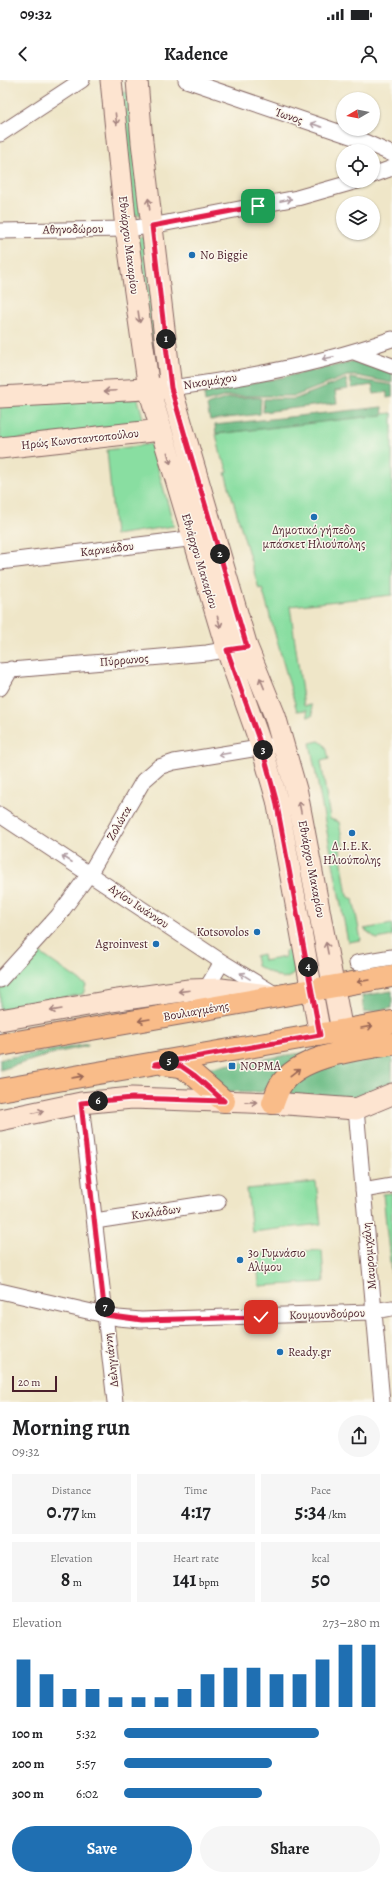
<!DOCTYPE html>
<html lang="en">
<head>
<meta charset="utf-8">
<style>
  body { margin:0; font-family:Alegreya,serif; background:#f6f6f6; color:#202124; height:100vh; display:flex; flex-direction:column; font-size:15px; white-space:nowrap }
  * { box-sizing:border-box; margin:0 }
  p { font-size:13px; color:#757577 }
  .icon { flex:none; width:22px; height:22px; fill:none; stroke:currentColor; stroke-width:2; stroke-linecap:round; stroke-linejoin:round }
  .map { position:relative; height:1322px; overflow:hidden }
  .details { display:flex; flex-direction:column; background:#fff; flex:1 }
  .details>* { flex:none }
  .needle { width:26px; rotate:260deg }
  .controls { position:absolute; left:336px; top:12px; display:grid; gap:8px }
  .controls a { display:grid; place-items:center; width:44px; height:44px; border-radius:50%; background:#fff; box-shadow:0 1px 3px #0004; font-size:20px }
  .scale { position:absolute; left:12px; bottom:10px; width:45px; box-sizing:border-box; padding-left:4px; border:2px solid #4a1f2b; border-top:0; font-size:11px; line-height:14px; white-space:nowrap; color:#4a1f2b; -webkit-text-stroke:3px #fbf7ec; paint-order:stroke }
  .pin { position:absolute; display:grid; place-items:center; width:34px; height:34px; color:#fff; margin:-17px; border-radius:8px; box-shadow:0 2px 6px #0006 }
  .km { position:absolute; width:20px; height:20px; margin:-10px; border-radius:50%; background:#222; color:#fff; font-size:11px; line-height:20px; text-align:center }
  .round { display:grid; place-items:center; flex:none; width:42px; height:42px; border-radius:21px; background:#f6f6f6 }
  .overview { display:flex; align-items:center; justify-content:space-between; height:68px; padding:0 12px }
  h1 { font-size:22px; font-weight:700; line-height:30px }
  .stats { display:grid; grid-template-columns:repeat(3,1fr); gap:6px; height:68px; padding:4px 12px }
  .stats div { display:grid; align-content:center; border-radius:0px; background:#f6f6f6; text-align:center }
  .stats b { font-size:20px; font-weight:700 }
  .stats small { font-size:11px; font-weight:400 }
  .stats p { font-size:11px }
  .chart { height:112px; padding:8px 12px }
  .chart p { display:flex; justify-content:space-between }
  .chart svg { width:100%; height:72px; margin-top:4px; stroke:#1f6fb2; stroke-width:6 }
  .action { display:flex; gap:8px; margin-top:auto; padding:8px 12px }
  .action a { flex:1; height:46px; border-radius:24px; background:#1f6fb2; color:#fff; font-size:16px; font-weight:700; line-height:46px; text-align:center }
  .action a+a { background:#f6f6f6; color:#202124 }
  ul { padding:0 12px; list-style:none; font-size:13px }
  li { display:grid; grid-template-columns:64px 48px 1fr; align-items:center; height:30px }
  li i { height:10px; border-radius:5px; background:#1f6fb2 }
  .status { display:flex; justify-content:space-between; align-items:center; height:28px; padding:0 20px; background:#fff; direction:ltr }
  .status svg { height:11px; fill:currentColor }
  header { display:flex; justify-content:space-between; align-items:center; height:52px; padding:0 12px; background:#fff; font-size:18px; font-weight:700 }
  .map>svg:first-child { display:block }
  .green { fill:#89dea1; stroke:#6a7e66 }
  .forest { fill:#6ebd87; stroke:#5c6e59 }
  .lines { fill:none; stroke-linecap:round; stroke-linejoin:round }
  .street-casing { stroke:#846562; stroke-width:17 }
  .secondary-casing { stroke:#846562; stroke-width:23 }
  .primary-casing { stroke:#846562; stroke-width:24 }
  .street { stroke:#fff; stroke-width:15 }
  .secondary { stroke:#fde4d0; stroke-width:21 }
  .primary { stroke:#f9bc89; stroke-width:22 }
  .oneway { stroke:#a4827e }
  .oneway2 { stroke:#ae9aa0 }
  .oneway3 { stroke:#965 }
  .route-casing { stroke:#fff; stroke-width:8 }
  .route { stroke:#e11d48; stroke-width:5 }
  .poi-dot { fill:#1f6fb2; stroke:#fbf7ec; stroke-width:1.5 }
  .labels { text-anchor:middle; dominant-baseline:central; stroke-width:3; stroke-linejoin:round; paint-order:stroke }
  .street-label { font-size:12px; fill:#4a1f2b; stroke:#fbf7ec }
  .poi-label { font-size:12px; fill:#4a1f2b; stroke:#fbf7ec; text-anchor:start }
</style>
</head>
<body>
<div class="status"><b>09:32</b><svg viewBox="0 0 49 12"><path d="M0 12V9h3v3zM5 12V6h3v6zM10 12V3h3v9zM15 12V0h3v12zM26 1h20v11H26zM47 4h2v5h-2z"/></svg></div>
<header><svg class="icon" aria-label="back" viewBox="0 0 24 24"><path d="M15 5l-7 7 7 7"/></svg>Kadence<svg class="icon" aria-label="person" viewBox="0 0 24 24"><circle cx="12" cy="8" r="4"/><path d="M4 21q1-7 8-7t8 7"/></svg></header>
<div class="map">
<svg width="392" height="1322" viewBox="0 0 392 1322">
  <rect width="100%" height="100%" fill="#fbf7ec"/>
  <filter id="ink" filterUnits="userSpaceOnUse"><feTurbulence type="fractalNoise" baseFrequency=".025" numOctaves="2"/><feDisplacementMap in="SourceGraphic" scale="8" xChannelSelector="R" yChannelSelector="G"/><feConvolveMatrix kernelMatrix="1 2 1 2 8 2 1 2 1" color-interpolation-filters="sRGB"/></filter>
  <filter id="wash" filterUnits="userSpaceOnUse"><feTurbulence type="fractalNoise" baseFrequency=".012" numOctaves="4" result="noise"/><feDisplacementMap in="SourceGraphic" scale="16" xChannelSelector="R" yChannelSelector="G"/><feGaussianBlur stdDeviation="0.9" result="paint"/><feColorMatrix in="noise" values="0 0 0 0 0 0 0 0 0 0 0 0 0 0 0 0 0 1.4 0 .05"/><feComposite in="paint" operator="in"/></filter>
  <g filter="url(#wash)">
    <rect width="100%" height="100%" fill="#efe6c8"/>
    <path class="green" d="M128,12L141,135H134L121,13Z
      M145,157L159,288L150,289L135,158Z
      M138,319L144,342L0,362V324Z
      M392,333V515L290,526L304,626L311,625L313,635L308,637L307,630L297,631L262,508L259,509L225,393L228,392L224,380H222L216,354Z
      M151,364L174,446L115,455L107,370Z
      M319,661C327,665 327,671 329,679L321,681L330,739L339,742L343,764L340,770L347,816L353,819L361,860L348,862L310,663Z
      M392,844V856L377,859L364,849Z
      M294,869C297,885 301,894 283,899L257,886L255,876L263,874L264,881L285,877V871Z
      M37,871L86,905L83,914L0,930V907Z
      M316,1102L321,1144L252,1152L247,1109Z
      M392,1113V1203L383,1114Z
      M322,1170L324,1202L259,1206L257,1174Z"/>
    <path class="forest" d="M353,282L392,293V303L358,296H347L295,316H227L205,322L204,314Z
      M350,298L392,305V317L387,318V312L374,314L372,305L352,308Z
      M346,299L348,309L335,311L337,323L263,332L264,319H295Z
      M249,317L261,318L260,334L210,340L207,326L209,324L228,318Z
      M382,327L383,335L216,354L215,345Z
      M392,911V928L364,933L362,916Z
      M88,964V966L55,973L0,990V979Z
      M307,972L280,993L265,1010L260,1012L225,1011L200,989Z
      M392,972V1002L350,1019L291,1016L288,1013L290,1008L309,991Z"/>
  </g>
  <g filter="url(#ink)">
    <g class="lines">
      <defs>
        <path id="street" d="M186,0L356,58L392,74
          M0,54L82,0
          M373,95L392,88
          M0,151L126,149L151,146L297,118L357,101
          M354,272L392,286
          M171,308C246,298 321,284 392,259
          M0,482L204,457
          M0,591L207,573L236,568
          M0,608L11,589
          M0,735L222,882L273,913
          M357,883L392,877
          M0,900L58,836L90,793L143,701L159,687L174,682L271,666
          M206,909L222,882
          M81,1023L115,1322
          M356,1029L382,1322
          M363,1110L392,1105
          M95,1141L218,1122
          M0,1211L118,1238L141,1240L369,1232L392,1228"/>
        <path id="secondary" d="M111,0L126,149L149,309L227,570L262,668L277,720L320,955
          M137,0L142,62L171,308L247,567L275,636L297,713L342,951
          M0,317L163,308
          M0,368L161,350
          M0,940L111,921L189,910L221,909L268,915
          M0,1040L81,1023L132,1018L273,1023L356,1029L392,1014"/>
        <path id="primary" d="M0,965L392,896
          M164,984L181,986L194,995L224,1021
          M0,1010L392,942
          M273,1023C275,1018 277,1011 280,1006C298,975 359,969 392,964"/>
      </defs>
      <use href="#street" class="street-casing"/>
      <use href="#secondary" class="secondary-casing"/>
      <use href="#primary" class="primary-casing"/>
      <use href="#street" class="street"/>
      <use href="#secondary" class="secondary"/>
      <use href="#primary" class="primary"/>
    </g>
    <defs><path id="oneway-shaft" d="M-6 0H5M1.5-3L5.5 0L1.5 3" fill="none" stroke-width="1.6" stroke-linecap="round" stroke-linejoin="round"/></defs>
    <g class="oneway">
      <use href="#oneway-shaft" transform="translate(116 39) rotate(84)"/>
      <use href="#oneway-shaft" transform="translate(149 124) rotate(-97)"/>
      <use href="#oneway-shaft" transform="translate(139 237) rotate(82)"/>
      <use href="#oneway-shaft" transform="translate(110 311) rotate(177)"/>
      <use href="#oneway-shaft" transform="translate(169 378) rotate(74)"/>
      <use href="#oneway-shaft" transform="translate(219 542) rotate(74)"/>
      <use href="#oneway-shaft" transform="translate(262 603) rotate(-112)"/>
      <use href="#oneway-shaft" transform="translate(300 727) rotate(-101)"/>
      <use href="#oneway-shaft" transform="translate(327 868) rotate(-101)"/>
      <use href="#oneway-shaft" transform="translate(184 911) rotate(173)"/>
      <use href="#oneway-shaft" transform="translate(56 930) rotate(170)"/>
      <use href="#oneway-shaft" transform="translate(251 1022) rotate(2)"/>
      <use href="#oneway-shaft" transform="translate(38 1032) rotate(-12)"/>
    </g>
    <g class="oneway2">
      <use href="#oneway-shaft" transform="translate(316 45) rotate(-161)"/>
      <use href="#oneway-shaft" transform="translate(286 120) rotate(-12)"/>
      <use href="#oneway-shaft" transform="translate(328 278) rotate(168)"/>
      <use href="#oneway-shaft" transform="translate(224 674) rotate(171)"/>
      <use href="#oneway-shaft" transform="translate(67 779) rotate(-147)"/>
      <use href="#oneway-shaft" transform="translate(245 896) rotate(-148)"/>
    </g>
    <g class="oneway3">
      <use href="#oneway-shaft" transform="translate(363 901) rotate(170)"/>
      <use href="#oneway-shaft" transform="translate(144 940) rotate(170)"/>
      <use href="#oneway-shaft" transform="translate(367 947) rotate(-10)"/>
      <use href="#oneway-shaft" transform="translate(295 992) rotate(-38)"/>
      <use href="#oneway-shaft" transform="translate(78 997) rotate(-10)"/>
    </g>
  </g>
  <g class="lines" filter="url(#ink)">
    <defs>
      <path id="route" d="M258,126L152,146L171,308L247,567L227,570L262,668L276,720L320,955L155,984L181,986L194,995L224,1021L132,1018L81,1023L105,1235L142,1240L261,1237"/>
    </defs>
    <use href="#route" class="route-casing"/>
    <use href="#route" class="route"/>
  </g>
  <g class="poi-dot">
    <circle cx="192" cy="175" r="4"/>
    <circle cx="314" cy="437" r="4"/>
    <circle cx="352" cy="753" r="4"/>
    <circle cx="257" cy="852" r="4"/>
    <circle cx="156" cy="864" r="4"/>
    <rect x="228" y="982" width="8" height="8" rx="2"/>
    <circle cx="240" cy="1180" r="4"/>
    <circle cx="280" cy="1272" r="4"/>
  </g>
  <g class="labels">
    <g class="street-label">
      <text transform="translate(289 36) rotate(19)">Ίωνος</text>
      <text transform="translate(73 149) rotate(-1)">Αθηνοδώρου</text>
      <text transform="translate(129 165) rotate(83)">Εθνάρχου Μακαρίου</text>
      <text transform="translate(210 301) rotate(-9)">Νικομάχου</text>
      <text transform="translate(80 359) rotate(-6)">Ηρώς Κωνσταντοπούλου</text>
      <text transform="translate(107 469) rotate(-7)">Καρνεάδου</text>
      <text transform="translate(200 481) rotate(73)">Εθνάρχου Μακαρίου</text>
      <text transform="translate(124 580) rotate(-5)">Πύρρωνος</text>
      <text transform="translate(119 743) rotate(-60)">Ζολώτα</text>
      <text transform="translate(312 789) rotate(79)">Εθνάρχου Μακαρίου</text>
      <text transform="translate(139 826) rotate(34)">Αγίου Ιωάννου</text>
      <text transform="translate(196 931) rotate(-10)">Βουλιαγμένης</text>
      <text transform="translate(156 1132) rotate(-8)">Κυκλάδων</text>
      <text transform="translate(369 1176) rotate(-95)">Μαυρομιχάλη</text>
      <text transform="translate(327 1234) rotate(-2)">Κουμουνδούρου</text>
      <text transform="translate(111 1280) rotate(-97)">Δεληγιάννη</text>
    </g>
    <g class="poi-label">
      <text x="200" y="175">Νο Biggie</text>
      <text x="314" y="450" text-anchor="middle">Δημοτικό γήπεδο<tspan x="314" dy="14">μπάσκετ Ηλιούπολης</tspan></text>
      <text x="352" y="766" text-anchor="middle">Δ.Ι.Ε.Κ.<tspan x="352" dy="14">Ηλιούπολης</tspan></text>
      <text x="249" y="852" text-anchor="end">Kotsovolos</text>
      <text x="148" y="864" text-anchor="end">Agroinvest</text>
      <text x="240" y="986">ΝΟΡΜΑ</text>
      <text x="248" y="1173">3ο Γυμνάσιο<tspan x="248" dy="14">Αλίμου</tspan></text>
      <text x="288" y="1272">Ready.gr</text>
    </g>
  </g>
</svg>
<div class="controls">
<a><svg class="needle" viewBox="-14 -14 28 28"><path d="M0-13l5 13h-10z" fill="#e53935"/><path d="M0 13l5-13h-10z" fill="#757577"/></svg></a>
<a><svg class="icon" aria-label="locate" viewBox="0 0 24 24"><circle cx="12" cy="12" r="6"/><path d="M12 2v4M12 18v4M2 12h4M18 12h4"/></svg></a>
<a><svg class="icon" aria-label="layers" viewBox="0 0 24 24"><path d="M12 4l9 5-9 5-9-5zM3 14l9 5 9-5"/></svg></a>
</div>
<div class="scale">20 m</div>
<div class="pin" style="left:258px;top:126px;background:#1e9e55"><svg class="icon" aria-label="arrive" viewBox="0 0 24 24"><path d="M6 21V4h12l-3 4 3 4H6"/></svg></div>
<div class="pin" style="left:261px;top:1237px;background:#d93025"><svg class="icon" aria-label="check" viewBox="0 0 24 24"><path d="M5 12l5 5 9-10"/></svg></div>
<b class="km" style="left:166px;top:259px">1</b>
<b class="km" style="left:220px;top:474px">2</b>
<b class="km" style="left:263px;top:670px">3</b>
<b class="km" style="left:308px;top:887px">4</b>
<b class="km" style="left:169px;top:981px">5</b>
<b class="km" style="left:98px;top:1021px">6</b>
<b class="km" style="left:105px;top:1227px">7</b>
</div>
<section class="details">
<div class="overview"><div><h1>Morning run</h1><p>09:32</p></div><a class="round"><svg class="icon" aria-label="share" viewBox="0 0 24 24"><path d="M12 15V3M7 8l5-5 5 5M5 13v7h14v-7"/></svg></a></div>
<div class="stats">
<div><p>Distance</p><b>0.77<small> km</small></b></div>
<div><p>Time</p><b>4:17</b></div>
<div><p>Pace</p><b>5:34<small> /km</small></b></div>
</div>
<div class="stats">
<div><p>Elevation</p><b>8<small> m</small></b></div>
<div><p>Heart rate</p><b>141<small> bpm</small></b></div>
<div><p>kcal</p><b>50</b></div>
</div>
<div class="chart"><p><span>Elevation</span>273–280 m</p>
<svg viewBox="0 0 160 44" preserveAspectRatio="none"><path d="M5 44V15M15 44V24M25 44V33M35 44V33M45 44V38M55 44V38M65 44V38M75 44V33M85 44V24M95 44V20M105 44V20M115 44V24M125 44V24M135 44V15M145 44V6M155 44V6"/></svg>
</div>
<ul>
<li><b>100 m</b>5:32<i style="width:76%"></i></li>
<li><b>200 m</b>5:57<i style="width:58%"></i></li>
<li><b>300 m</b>6:02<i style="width:54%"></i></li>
</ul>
<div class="action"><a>Save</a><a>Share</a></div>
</section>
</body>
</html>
